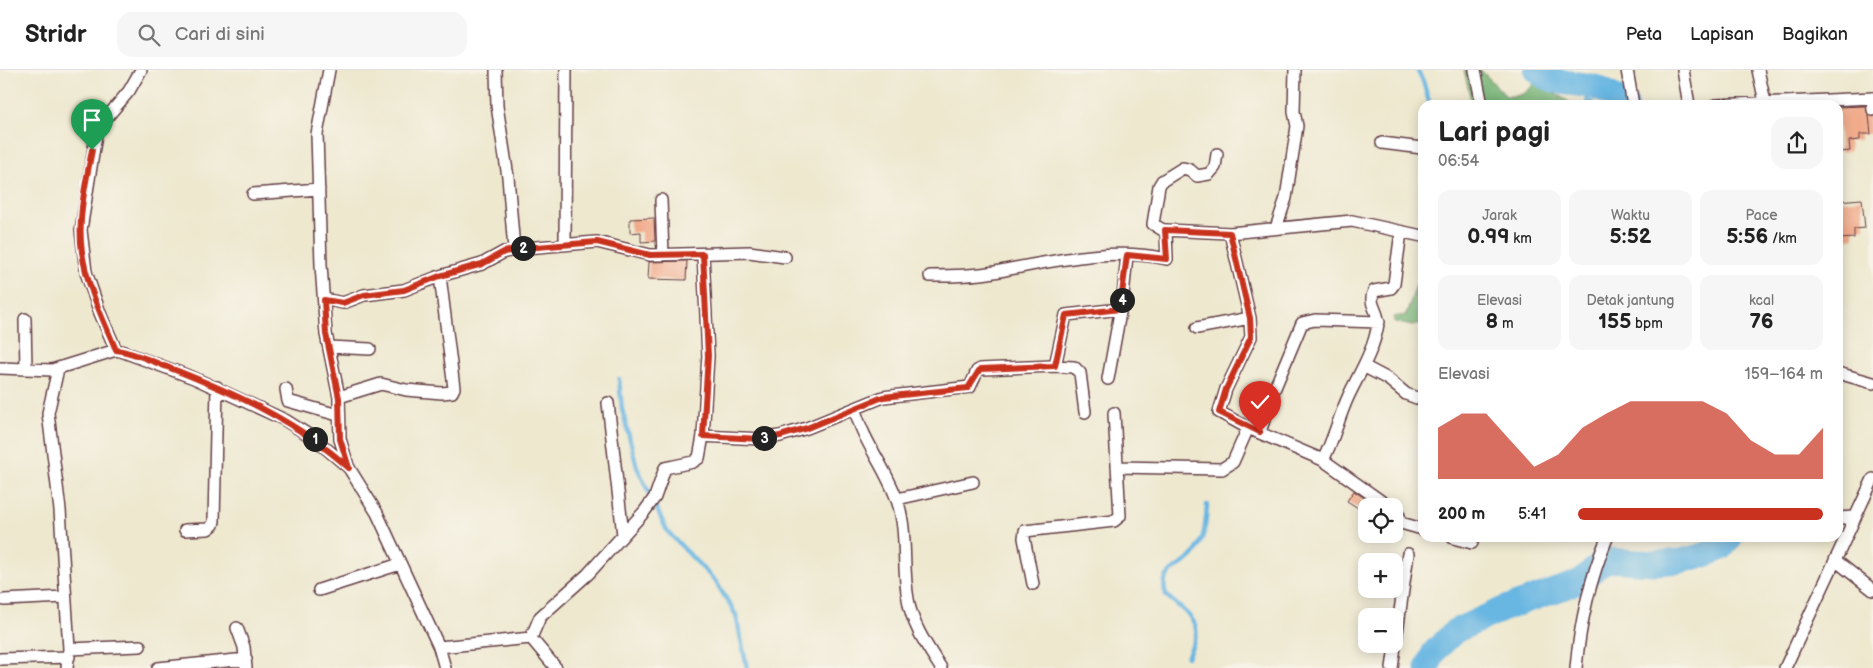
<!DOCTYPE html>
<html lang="id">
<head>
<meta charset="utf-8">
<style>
  body { margin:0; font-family:"Balsamiq Sans",sans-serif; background:#f6f6f6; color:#222; height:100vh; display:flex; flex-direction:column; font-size:19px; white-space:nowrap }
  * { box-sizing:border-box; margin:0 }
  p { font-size:16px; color:#767676 }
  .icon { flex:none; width:28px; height:28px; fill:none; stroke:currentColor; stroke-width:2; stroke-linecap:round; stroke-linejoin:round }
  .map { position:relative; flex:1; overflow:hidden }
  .sheet { position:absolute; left:1418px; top:30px; width:425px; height:442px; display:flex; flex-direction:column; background:#fff; border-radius:15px; box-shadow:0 2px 12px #0003 }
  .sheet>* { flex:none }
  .fabs { position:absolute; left:1358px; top:428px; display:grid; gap:10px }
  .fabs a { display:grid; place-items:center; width:45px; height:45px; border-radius:10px; background:#fff; box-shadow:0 2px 12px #0003; font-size:25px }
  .pin { position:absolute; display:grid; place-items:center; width:42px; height:42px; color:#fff; margin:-51px -21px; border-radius:50% 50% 50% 0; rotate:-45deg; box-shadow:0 0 5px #0007 }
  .pin .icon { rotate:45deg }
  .km { position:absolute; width:25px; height:25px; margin:-12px; border-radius:50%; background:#222; color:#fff; font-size:14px; line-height:25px; text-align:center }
  .round { display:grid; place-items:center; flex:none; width:52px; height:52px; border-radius:15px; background:#f6f6f6 }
  .headline { display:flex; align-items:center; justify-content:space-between; height:85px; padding:0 20px }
  h1 { font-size:28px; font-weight:600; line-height:38px }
  .figures { display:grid; grid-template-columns:repeat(3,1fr); gap:8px; height:85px; padding:5px 20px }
  .figures div { display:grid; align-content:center; border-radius:12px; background:#f6f6f6; text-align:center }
  .figures b { font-size:21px; font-weight:600 }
  .figures small { font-size:14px; font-weight:400 }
  .figures p { font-size:14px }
  .chart { height:140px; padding:10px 20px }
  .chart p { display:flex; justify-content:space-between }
  .chart svg { width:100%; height:90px; margin-top:5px; fill:#c8321e; opacity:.7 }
  ul { padding:0 20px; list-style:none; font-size:16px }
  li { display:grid; grid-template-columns:80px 60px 1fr; align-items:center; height:38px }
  li i { height:12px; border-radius:6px; background:#c8321e }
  header { display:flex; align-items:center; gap:30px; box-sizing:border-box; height:70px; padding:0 25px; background:#fff; border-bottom:1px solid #e0e0e0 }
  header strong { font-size:24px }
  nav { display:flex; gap:28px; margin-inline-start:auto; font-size:18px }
  .search { width:350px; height:45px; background:#f6f6f6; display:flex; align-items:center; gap:12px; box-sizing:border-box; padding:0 18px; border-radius:15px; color:#767676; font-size:19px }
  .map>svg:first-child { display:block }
  .forest { fill:#74b274; stroke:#5f6850 }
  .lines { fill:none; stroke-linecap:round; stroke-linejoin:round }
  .stream { stroke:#67b6e2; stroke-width:4.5 }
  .river { stroke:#67b6e2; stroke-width:25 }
  .building { fill:#f1ab8b }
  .street-casing { stroke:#633d44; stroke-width:14 }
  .street { stroke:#fff; stroke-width:11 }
  .route-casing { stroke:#fff; stroke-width:10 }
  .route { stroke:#c8321e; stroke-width:6 }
</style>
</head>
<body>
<header>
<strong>Stridr</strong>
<div class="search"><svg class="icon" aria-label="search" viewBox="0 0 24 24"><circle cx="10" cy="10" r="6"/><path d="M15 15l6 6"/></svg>Cari di sini</div>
<nav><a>Peta</a><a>Lapisan</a><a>Bagikan</a></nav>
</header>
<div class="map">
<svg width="1873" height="598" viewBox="0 0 1873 598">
  <rect width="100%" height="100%" fill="#f7f3e8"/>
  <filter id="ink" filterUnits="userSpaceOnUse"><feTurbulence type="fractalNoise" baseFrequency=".02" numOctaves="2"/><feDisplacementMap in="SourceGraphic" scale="10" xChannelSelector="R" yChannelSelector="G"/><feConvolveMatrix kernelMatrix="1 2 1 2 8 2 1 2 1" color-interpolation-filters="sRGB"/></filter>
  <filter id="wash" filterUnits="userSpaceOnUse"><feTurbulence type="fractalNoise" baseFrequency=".0096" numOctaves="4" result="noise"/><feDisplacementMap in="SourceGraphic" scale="20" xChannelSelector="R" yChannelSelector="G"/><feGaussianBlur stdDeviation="1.12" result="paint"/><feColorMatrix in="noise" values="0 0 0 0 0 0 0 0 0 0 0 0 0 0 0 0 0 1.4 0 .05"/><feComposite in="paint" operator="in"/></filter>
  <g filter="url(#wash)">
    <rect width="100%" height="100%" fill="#eee8cf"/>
    <path class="forest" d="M1464,0H1481L1506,26C1522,27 1527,23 1536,11L1574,35H1472Z
      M1422,211V254L1412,256L1394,252L1393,247L1406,245L1416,215Z"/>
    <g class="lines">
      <path class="stream" d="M1417,0L1423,11L1430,35
        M1590,17L1587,32H1592L1593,35
        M619,309L622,339L637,397L667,461L716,512L736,545L747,598
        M1187,587C1190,580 1195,572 1196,565C1199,547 1175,535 1166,525C1157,499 1184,498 1194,484C1205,469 1206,452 1207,435"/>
      <path class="river" d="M1536,0C1551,15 1576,12 1595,17C1606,21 1617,28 1626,35
        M1427,598L1434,582L1455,561L1506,538L1582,511L1600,494L1610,490L1654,493L1681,491L1704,485L1722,478L1730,468"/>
    </g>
    <g id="blocks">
      <path class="building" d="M1865,36L1869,46L1871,64H1860V70L1849,71L1850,81L1840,82L1838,37Z
        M1862,129L1865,158L1854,159V168L1838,169V131Z
        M654,148L655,171L641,172V162L630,163V149Z
        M687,191L686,210L648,209L649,192Z
        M1354,421L1369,431L1363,441L1347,431Z"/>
    </g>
  </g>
  <g filter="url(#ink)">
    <use href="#blocks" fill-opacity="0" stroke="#633d44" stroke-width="1"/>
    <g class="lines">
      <defs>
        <path id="street" d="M329,0L317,64L321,195L326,264L339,327L340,369L348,396
          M496,0L497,36L508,107L514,179
          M1475,0L1482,35
          M1627,0L1633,35
          M1683,0L1689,35
          M1758,0L1765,32
          M1872,28L1873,40
          M1715,35L1873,28
          M1382,73L1422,78
          M253,124L319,119
          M661,130L663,185
          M1276,158L1286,128L1297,56L1294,42L1295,0
          M1165,160L1230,163L1250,248L1251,267L1226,319L1219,342L1248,358L1323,390C1334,369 1339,346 1349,325C1360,302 1374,280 1378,254C1380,242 1367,234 1374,221L1391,218L1394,214L1401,162
          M1230,163L1352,151L1422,166
          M565,174L566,0
          M930,206C949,206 969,206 988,203C1046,193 1108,176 1167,189L1166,162L1153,154L1159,116L1162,111L1183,98L1190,100L1197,106L1209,104L1215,97L1217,84
          M324,229L343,233L364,225L404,220L440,206L482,194L504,182L525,178L597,172L650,185L749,182L785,187
          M25,249L26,299
          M1197,258L1250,248
          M329,277L370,279
          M116,280L100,243L86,202L81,160L97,59L129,21L141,0
          M1055,296L1066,245L1120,239
          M1365,297L1388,309L1406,324L1422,330
          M0,298L52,300L116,280L121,281L194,308L285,350L315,369L349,398L377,443L439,577L445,598
          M58,299L48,343L60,440L69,579L67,598
          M1838,303L1873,313
          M1108,309L1123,226L1127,185
          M286,319L288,331L338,345
          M339,327L381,314L406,320L442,323L452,322L454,318L440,206
          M608,333L623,465
          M855,340C864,373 886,398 897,430C908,461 902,497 908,529C912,555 927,576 941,598
          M1260,362L1274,320L1302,253L1315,250L1379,252
          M703,366L761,369L780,366L807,358L883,327L970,317L977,301L981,299L1055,296L1074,297L1080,303L1085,342
          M1323,390L1388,436
          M1117,397L1222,399L1233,392L1248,358
          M897,429L973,412
          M1394,440L1398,443L1401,453L1422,459
          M1838,448L1855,447
          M185,460L208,459L213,455L214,451L217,317
          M1453,468L1472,473
          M1835,490L1873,520
          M1033,514L1024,468L1025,461L1114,451L1120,446L1114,343
          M319,520L400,494
          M4,530L65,527
          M237,558L244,577L246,598
          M531,568L540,547L588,504L644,442L655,427L665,398L693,392L699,388L703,366L708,286L703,184
          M439,577L531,568L556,598
          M69,579L140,576
          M0,589L69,587
          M158,598L246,589
          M1392,598L1408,484
          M1576,598C1580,553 1590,509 1607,468
          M1785,598L1873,409"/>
      </defs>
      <use href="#street" class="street-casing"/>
      <use href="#street" class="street"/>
    </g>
  </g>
  <g class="lines" filter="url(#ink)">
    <defs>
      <path id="route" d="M92,80C86,112 77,149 82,182C87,217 103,249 116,280C134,282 153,292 170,298C234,323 297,351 349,398L340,369L339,328L326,264L324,230L343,233L364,225L404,220L440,206L482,194L504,182L525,178L597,172L650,185L703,184L708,286L703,366L761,369L780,366L807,358L883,327L968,318L980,299L1055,296L1066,245L1120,239L1127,185L1167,189L1165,160L1230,163L1250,248L1251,267L1226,319L1219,342L1260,362"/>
    </defs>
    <use href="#route" class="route-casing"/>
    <use href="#route" class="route"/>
  </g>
</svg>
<div class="fabs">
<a><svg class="icon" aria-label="locate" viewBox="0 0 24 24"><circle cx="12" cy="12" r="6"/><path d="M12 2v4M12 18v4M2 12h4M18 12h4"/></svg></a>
<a>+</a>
<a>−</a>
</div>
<div class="pin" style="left:92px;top:80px;background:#1e9e55"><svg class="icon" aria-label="arrive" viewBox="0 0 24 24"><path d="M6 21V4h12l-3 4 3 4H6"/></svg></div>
<div class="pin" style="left:1260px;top:362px;background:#d93025"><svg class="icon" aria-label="check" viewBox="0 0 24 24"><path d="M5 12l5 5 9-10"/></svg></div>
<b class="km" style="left:315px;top:369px">1</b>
<b class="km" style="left:523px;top:178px">2</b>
<b class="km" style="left:764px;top:368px">3</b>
<b class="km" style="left:1122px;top:230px">4</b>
<section class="sheet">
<div class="headline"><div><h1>Lari pagi</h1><p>06:54</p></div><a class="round"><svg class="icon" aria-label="share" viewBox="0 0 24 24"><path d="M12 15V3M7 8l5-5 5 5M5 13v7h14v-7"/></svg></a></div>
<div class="figures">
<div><p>Jarak</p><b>0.99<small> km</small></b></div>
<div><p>Waktu</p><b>5:52</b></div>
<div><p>Pace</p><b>5:56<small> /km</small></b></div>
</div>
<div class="figures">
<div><p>Elevasi</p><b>8<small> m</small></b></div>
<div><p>Detak jantung</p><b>155<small> bpm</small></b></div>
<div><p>kcal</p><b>76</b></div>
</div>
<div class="chart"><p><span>Elevasi</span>159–164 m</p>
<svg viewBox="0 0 160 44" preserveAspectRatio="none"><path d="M0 44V19L10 12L20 12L30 25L40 38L50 32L60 19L70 12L80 6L90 6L100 6L110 6L120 12L130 25L140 32L150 32L160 19V44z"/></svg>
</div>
<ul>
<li><b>200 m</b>5:41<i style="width:100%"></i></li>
</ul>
</section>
</div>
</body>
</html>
